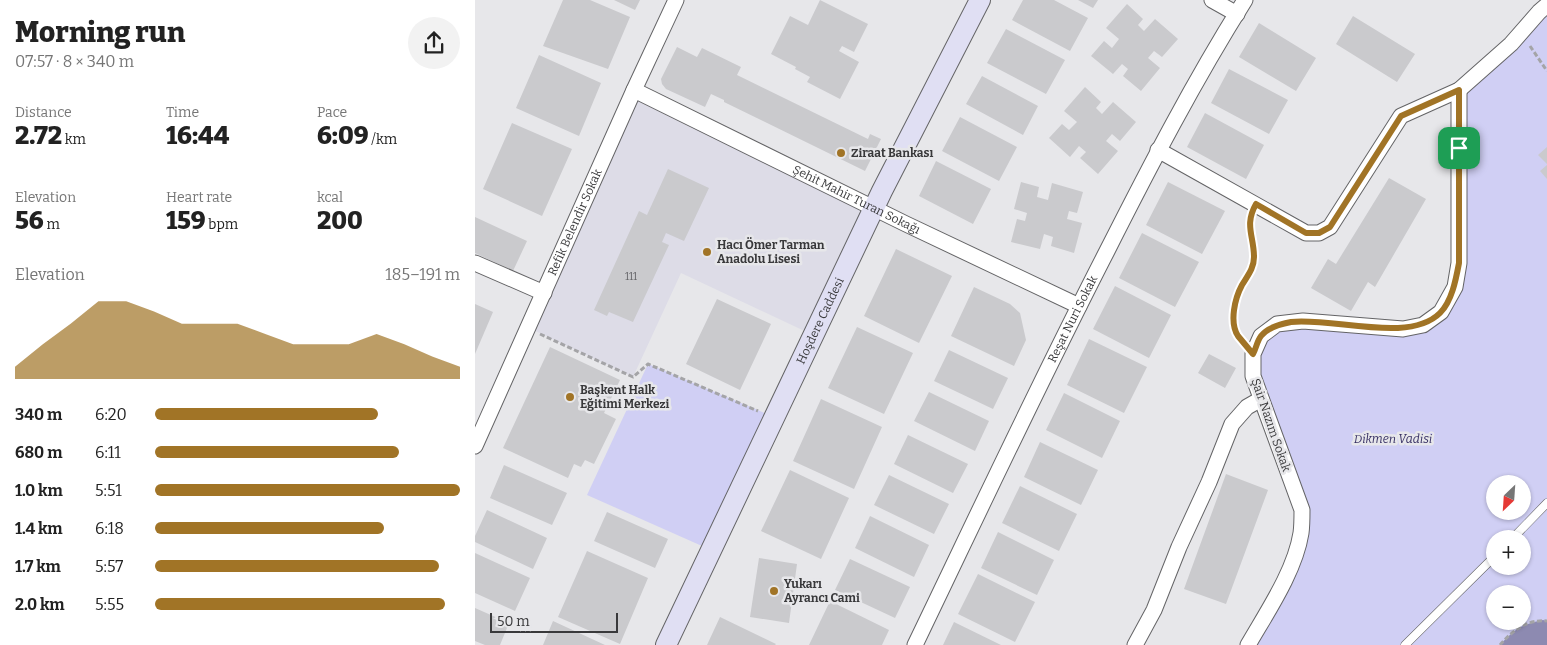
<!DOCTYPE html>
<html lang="en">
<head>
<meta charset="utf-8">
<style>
  body { margin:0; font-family:Bitter,serif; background:#f2f2f2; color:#222; height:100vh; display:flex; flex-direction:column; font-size:19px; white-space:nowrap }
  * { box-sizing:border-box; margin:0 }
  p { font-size:16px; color:#767676 }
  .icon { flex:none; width:28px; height:28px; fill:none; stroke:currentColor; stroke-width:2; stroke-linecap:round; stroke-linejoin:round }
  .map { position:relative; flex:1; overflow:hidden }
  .drawer { display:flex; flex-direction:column; background:#fff; width:475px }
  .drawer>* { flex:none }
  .needle { width:32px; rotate:205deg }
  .fabs { position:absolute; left:1011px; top:475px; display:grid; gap:10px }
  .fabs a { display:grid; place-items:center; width:45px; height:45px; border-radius:50%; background:#fff; box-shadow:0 1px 4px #0004; font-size:25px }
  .scale { position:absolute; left:15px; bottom:12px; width:128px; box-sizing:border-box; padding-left:5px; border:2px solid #39393b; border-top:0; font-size:14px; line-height:18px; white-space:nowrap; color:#39393b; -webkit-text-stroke:4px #e7e7ea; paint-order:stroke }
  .pin { position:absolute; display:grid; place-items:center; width:42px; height:42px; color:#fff; margin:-21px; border-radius:10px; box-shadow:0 2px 8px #0006 }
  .round { display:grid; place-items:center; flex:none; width:52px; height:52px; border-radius:26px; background:#f2f2f2 }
  .overview { display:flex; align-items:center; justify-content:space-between; height:85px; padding:0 15px }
  h1 { font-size:28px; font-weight:800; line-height:38px }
  .figures { display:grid; grid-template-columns:repeat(3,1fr); gap:8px; height:85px; padding:5px 15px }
  .figures div { display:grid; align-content:center }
  .figures b { font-size:25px; font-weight:800 }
  .figures small { font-size:14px; font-weight:400 }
  .figures p { font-size:14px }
  .chart { height:140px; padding:10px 15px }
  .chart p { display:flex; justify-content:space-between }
  .chart svg { width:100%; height:90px; margin-top:5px; fill:#a17426; opacity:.7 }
  ul { padding:0 15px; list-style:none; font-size:16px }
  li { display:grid; grid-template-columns:80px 60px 1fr; align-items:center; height:38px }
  li i { height:12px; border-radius:6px; background:#a17426 }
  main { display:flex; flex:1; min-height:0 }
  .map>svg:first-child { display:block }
  .built { fill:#dddce7 }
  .green { fill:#d0cff4; fill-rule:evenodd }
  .water { fill:#8d8ab1 }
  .building { fill:#cacacd }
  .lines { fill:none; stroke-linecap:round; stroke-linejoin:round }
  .service-casing { stroke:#646466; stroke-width:9 }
  .minor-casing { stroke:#646466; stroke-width:17 }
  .secondary-casing { stroke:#646466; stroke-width:22 }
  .path { stroke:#a4a4a7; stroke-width:3; stroke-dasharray:5 2.5; stroke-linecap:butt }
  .service { stroke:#fff; stroke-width:8 }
  .minor { stroke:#fff; stroke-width:15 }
  .secondary { stroke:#e0dff3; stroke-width:20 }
  .route-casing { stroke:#fff; stroke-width:10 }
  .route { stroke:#a17426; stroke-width:6 }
  .poi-dot { fill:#a17426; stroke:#e7e7ea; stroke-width:2 }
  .labels { text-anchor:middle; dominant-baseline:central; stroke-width:5; stroke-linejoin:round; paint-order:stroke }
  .number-label { font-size:10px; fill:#5d5d60 }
  .poi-label { font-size:12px; font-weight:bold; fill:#39393b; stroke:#e7e7ea; text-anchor:start }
  .street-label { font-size:12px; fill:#39393b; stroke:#e7e7ea }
  .park-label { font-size:12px; font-style:italic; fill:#373064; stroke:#e7e7ea }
</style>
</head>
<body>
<main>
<section class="drawer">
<div class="overview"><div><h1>Morning run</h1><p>07:57 · 8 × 340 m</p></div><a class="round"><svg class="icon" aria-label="share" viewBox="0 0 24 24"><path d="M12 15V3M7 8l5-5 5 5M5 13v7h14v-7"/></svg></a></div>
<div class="figures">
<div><p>Distance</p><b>2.72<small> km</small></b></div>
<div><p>Time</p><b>16:44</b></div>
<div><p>Pace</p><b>6:09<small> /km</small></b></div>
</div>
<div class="figures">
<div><p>Elevation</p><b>56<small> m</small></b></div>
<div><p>Heart rate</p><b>159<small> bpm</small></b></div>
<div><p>kcal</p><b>200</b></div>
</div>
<div class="chart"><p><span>Elevation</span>185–191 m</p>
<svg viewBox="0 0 160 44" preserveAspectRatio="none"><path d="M0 44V38L10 27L20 17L30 6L40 6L50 11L60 17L70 17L80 17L90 22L100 27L110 27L120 27L130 22L140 27L150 33L160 38V44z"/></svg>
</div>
<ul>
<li><b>340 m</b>6:20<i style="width:73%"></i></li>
<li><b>680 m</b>6:11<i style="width:80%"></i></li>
<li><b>1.0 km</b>5:51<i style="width:100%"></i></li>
<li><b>1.4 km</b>6:18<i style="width:75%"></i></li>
<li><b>1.7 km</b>5:57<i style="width:93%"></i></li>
<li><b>2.0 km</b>5:55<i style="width:95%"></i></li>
</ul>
</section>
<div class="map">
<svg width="1072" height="645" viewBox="0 0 1072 645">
  <rect width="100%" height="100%" fill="#e7e7ea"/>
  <path class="built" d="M159,90L399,207L338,335L206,273L158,377L54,328Z"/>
  <path class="green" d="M1072,5V645H773L826,533L778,354L802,324L948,325L980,287L984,90ZM1020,484H1048V511H1020ZM1020,539H1048V566H1020ZM1020,594H1048V621H1020Z
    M173,364L299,417L236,550L112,495Z"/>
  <path class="water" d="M1068,620L1072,621V645H1025C1039,629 1048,624 1068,620Z"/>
  <path class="building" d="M88,0H115L155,17L133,69L68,46Z
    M139,0H165L160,10Z
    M345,0L393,24L379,52L367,46L364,51L384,62L365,99L332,82L335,77L320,69L321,67L296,54L315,16L333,25Z
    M548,0H579L613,18L595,51L537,20Z
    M603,0H623L618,8Z
    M652,4L668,19L663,25L669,31L680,19L703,39L687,57L679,51L673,58L685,68L666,91L648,76L653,69L647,64L638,74L616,56L629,41L637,48L644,39L631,28Z
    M878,16L940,54L922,82L861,44Z
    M784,23L841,58L821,91L764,57Z
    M531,29L590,60L571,94L512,63Z
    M202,47L222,57L227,48L266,67L262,75L393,139L395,134L406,139L390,171L249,102V100L236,94L230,107L191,89L187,84L186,79Z
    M64,55L126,83L104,136L41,108Z
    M754,69L813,100L794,134L736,103Z
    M507,76L563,106L548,135L491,104Z
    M610,87L626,102L621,108L627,114L638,102L661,122L645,141L637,134L631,141L643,151L623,174L605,158L611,152L604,146L595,157L574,138L587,124L594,130L602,122L589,111Z
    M730,113L789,145L771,179L712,147Z
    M485,117L542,147L524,181L467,151Z
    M37,123L97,149L67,216L8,189Z
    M1072,147V164L1063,155Z
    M461,161L516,189L498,224L444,196Z
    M1072,165V179L1065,171Z
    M193,169L234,188L209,241L191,233L187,242L194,245L158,322L134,312L132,316L119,310L164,211L172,215Z
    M914,178L951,199L900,287L893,282L876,311L836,288L853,259L861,264Z
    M546,182L564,187L562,197L573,200L577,183L608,192L602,213L594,211L592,219L607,223L599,253L576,246L578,237L569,234L565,249L536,242L542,219L550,221L552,213L539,209Z
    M693,182L750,211L727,254L671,225Z
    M0,217L52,241L38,271L0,253Z
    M667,233L724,262L700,307L644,278Z
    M421,249L477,276L444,343L389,316Z
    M640,286L696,315L674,358L618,329Z
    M499,287L535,304L545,313L551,340L539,366L476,336Z
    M242,299L296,324L265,390L211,364Z
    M0,304L18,312L0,354Z
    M382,327L438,353L409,414L353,388Z
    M614,339L672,367L649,413L592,385Z
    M75,347L145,380L129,413L141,419L119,464L110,460L106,467L99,464L93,478L28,448Z
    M474,350L533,378L518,409L459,381Z
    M734,354L761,368L750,388L723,373Z
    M454,392L514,421L500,451L439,421Z
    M589,393L645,421L627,458L571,430Z
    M346,399L407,427L379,489L318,461Z
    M433,435L493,464L478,493L419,464Z
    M565,442L623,470L606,505L549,477Z
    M29,465L92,493L77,525L15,498Z
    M315,470L374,498L346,559L286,531Z
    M751,474L793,490L751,604L709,589Z
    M414,475L474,504L459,534L399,505Z
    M545,486L602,514L584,551L527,523Z
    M12,510L72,538L58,569L0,542V536Z
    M132,512L193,539L180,568L119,541Z
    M395,516L454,545L439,577L380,548Z
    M523,532L579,560L562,595L506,568Z
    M112,551L173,578L145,644L83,617Z
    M0,553L55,578L40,611L0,593Z
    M284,558L322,564L314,623L275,617Z
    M375,559L435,587L420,618L360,590Z
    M503,574L560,602L540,642L483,614Z
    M355,601L414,630L407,645H334Z
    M0,608L34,623L25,645H10L0,641Z
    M245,617L301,644L300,645H232Z
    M78,621L130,645H68Z
    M479,622L526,645H468Z"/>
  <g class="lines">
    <defs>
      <path id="service" d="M1037,539L1072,503
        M930,645L1020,556"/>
      <g id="minor">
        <path d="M737,0L762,14"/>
        <path id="s1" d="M159,90L431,224L604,306"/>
        <path d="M683,150L831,233H844L855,227L926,116L984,90L1036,44L1064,12L1072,5"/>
        <path d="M0,263L69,293"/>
        <path id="s2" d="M0,446L159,90L201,0"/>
        <path id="s3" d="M440,645C503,514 565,381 632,251C675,166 719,81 770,0"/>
        <path d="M660,645L679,610L704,547L734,482L757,424L772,407L786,399"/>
        <path d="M773,645C792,612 820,571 826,533C827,526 827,518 827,510L778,376V354L786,336L802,324L828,321L928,329L948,325L966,312L980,287L984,263V90"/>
      </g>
      <g id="secondary">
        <path id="s4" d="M191,645L407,191L505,0"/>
      </g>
    </defs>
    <use href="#service" class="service-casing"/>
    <use href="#minor" class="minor-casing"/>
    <use href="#secondary" class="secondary-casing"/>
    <path class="path" d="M1055,46L1072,71
      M65,334L158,377L173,364L283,411
      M768,342C754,325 757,301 768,283C772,277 777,272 778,265C781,250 772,234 775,218
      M1025,645C1037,631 1052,619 1072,621"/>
    <use href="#service" class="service"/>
    <use href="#minor" class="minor"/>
    <use href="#secondary" class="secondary"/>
  </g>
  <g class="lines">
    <defs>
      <path id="route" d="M984,90V263C981,279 977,301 965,313C934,344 858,317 816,322C805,324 793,327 786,336C782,341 781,349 778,354C773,348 768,342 763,336C754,322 760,298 767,285C773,275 779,268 779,257C779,236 769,225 781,204L831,233H844L855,227L926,116Z"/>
    </defs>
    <use href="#route" class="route-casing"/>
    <use href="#route" class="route"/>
  </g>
  <g class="poi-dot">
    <circle cx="366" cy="153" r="5"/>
    <circle cx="232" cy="252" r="5"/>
    <circle cx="95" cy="397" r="5"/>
    <circle cx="299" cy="591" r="5"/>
  </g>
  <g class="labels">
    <g class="number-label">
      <text x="156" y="277">111</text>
    </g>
    <g class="poi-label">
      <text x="376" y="153">Ziraat Bankası</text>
      <text x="242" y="245">Hacı Ömer Tarman<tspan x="242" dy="14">Anadolu Lisesi</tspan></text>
      <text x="105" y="390">Başkent Halk<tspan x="105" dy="14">Eğitimi Merkezi</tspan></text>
      <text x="309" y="584">Yukarı<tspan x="309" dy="14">Ayrancı Cami</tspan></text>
    </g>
    <g class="street-label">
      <text stroke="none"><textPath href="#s1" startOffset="248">Şehit Mahir Turan Sokağı</textPath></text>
      <text stroke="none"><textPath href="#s2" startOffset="245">Refik Belendir Sokak</textPath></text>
      <text stroke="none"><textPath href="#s3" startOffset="362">Reşat Nuri Sokak</textPath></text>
      <text stroke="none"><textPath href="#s4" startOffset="359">Hoşdere Caddesi</textPath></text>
      <text transform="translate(796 425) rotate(71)">Şair Nazım Sokak</text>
    </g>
    <g class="park-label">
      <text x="918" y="439">Dikmen Vadisi</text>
    </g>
  </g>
</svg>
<div class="fabs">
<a><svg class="needle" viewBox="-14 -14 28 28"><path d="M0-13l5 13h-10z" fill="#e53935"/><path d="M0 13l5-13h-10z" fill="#767676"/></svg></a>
<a>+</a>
<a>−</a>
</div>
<div class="scale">50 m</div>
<div class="pin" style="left:984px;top:148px;background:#1e9e55"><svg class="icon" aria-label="arrive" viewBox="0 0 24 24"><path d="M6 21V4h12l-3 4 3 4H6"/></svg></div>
</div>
</main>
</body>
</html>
